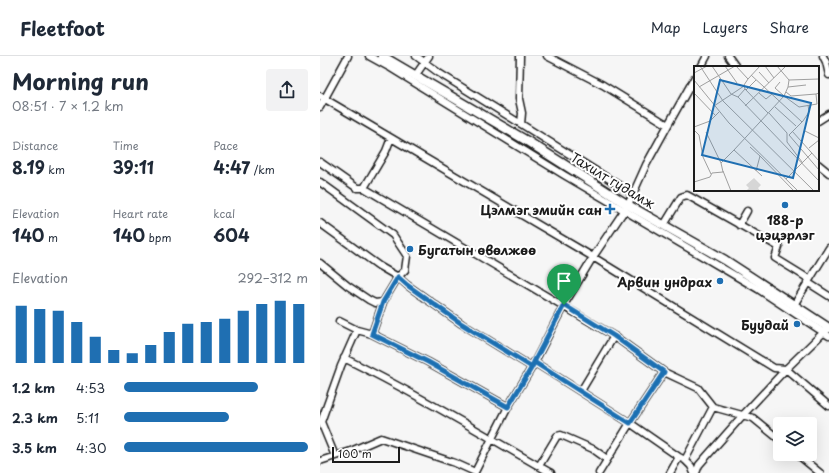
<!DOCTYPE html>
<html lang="en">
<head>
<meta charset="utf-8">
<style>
  body { margin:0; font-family:"Playpen Sans",sans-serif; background:#f2f2f3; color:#1f2937; height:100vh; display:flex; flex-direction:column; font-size:15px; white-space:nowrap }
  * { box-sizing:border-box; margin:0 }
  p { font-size:13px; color:#747a83 }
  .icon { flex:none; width:22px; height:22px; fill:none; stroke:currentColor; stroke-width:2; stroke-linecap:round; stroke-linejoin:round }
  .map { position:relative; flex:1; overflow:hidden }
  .sheet { display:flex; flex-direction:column; background:#fff; width:320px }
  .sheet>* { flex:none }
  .fabs { position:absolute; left:453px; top:361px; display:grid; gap:8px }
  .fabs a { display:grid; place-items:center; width:44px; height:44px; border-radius:4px; background:#fff; box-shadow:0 4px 16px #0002; font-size:20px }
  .scale { position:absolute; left:12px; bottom:10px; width:68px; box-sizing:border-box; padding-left:4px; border:2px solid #1c1c1c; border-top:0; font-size:11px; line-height:14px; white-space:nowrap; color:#1c1c1c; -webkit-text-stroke:3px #fff; paint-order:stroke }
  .pin { position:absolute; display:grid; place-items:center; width:34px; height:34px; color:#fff; margin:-41px -17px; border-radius:50% 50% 50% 0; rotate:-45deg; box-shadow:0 0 4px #0007 }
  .pin .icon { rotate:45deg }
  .round { display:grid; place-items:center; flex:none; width:42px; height:42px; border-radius:4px; background:#f2f2f3 }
  .head { display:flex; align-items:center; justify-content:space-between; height:68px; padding:0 12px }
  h1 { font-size:22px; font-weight:700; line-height:30px }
  .stats { display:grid; grid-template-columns:repeat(3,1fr); gap:6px; height:68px; padding:4px 12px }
  .stats div { display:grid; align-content:center }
  .stats b { font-size:17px; font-weight:700 }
  .stats small { font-size:11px; font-weight:400 }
  .stats p { font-size:11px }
  .chart { height:112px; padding:8px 12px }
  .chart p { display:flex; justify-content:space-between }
  .chart svg { width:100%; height:72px; margin-top:4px; stroke:#1f6fb2; stroke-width:6 }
  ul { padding:0 12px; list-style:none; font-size:13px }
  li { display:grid; grid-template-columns:64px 48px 1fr; align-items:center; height:30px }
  li i { height:10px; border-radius:5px; background:#1f6fb2 }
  header { display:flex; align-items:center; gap:24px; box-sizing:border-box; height:56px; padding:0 20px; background:#fff; border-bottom:1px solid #e0e1e3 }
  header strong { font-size:19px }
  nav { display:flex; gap:22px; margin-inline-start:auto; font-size:14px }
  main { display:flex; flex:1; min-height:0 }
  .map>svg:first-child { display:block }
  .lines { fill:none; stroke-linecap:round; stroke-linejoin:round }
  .minor-casing { stroke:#1c1c1c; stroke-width:9 }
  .major-casing { stroke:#1c1c1c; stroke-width:11 }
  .minor { stroke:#fff; stroke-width:6 }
  .major { stroke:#fff; stroke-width:8 }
  .route-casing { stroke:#fff; stroke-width:8 }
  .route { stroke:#1f6fb2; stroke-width:5 }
  .poi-dot { fill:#1f6fb2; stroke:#fff; stroke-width:1.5 }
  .labels { text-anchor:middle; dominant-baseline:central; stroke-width:4; stroke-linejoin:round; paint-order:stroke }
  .street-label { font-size:13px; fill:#1c1c1c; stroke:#fff }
  .poi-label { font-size:13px; font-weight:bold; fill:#1c1c1c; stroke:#fff; text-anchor:end }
  .inset-road { fill:none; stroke:#9f9f9f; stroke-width:1 }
  .view { fill:#1f6fb2; fill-opacity:0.15; stroke:#1f6fb2; stroke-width:2 }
  .inset-edge { fill:none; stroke:#1c1c1c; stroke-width:2 }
</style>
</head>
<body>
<header>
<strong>Fleetfoot</strong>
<nav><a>Map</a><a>Layers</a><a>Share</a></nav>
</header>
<main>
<section class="sheet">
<div class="head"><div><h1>Morning run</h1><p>08:51 · 7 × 1.2 km</p></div><a class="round"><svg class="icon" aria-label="share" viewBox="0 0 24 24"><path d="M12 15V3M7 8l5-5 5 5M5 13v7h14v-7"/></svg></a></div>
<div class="stats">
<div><p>Distance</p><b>8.19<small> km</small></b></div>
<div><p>Time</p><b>39:11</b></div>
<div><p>Pace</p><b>4:47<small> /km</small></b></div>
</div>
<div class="stats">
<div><p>Elevation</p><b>140<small> m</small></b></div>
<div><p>Heart rate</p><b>140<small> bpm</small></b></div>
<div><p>kcal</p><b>604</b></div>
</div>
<div class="chart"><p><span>Elevation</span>292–312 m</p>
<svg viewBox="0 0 160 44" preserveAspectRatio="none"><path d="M5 44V9M15 44V11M25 44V12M35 44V19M45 44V28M55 44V36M65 44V38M75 44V33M85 44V25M95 44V20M105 44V19M115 44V17M125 44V12M135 44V8M145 44V6M155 44V8"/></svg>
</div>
<ul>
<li><b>1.2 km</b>4:53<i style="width:73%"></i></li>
<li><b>2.3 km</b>5:11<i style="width:57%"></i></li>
<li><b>3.5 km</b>4:30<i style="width:100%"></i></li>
</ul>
</section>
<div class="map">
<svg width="509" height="417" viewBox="0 0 509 417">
  <rect width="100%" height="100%" fill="#f6f6f6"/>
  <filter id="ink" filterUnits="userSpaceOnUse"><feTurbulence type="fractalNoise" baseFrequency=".025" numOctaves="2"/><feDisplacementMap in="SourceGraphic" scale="8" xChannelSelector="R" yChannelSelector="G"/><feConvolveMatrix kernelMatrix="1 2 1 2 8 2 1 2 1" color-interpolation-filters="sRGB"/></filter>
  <g filter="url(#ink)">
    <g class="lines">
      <defs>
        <path id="minor" d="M49,0L69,11L244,119L438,233L509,280
          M96,0L119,17L201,68
          M200,0L199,43L202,57L201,68L313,138
          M408,0L416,11
          M503,0L506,6L509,19
          M381,11L387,0
          M95,20L109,0
          M0,40L273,201L454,312L466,313L509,350
          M0,51L28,0
          M498,65L509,58
          M348,69L375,21
          M0,106L37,132H44L294,280L344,316L378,332L393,351L433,362L460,384
          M498,108L509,117
          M0,126L73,179L87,200L85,214L78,221L87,229L142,268L212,311
          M44,132L66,95L71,82
          M0,167L59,210L78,221L63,246L52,278L37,274L21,310L1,366L15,400
          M344,169L361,141L367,139L459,191L455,202L489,223
          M419,169L427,155
          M0,207L28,230L49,244L55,247L63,246
          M487,226L509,240
          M474,249L509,192
          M19,265L37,274
          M52,278L108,306L188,351
          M24,302C95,337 163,378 231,417
          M214,306L310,367L359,401L365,404
          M261,335L294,280
          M477,398L500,417
          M0,405L31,395L61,382L135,407L155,416L188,351L212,311L244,249L273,201L308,149L326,109L348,69L283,29L227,0
          M219,410L237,380L241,379L273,393L287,403
          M279,417L310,367L344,316
          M350,417L359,401
          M374,417L371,410L365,404L393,351
          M376,417L379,409L423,359L466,313L506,274"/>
        <path id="major" d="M62,0L207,85L308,149L405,204L509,272"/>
      </defs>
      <use href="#minor" class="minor-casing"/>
      <use href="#major" class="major-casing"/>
      <use href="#minor" class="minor"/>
      <use href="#major" class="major"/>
    </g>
  </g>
  <g class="lines" filter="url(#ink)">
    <defs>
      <path id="route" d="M244,249L214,306L212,311L142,268L87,229L78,221L63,246L52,278L108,306L188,351L212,311L214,306L310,367L344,316L294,280L244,249"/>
    </defs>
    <use href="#route" class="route-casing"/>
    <use href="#route" class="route"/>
  </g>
  <g class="poi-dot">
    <circle cx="465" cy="149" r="4"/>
    <path d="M288 147h4v4h4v4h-4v4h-4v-4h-4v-4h4z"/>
    <circle cx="90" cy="193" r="4"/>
    <circle cx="400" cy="225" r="4"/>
    <circle cx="477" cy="268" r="4"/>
  </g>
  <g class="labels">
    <g class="street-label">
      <text transform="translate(293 124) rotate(31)">Тахилт гудамж</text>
    </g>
    <g class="poi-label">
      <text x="282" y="153">Цэлмэг эмийн сан</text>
      <text x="465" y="163" text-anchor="middle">188-р<tspan x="465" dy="15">цэцэрлэг</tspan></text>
      <text x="98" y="193" text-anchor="start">Бугатын өвөлжөө</text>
      <text x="392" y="225">Арвин ундрах</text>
      <text x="469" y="268">Буудай</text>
    </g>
  </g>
  <g transform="translate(374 10)">
    <rect width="125" height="125" fill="#f6f6f6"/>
    <path d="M60,112L67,119L64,122L66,125H52L55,122L52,119Z" fill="#d6d6d6"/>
    <path class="inset-road" d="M6,0L29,35L120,125M18,0L37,28L44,31L125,115M31,0L43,17M42,0L54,13L66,0M71,0L80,12M83,0L95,14M65,6L75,17M0,7L13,0M57,9L108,56M0,14L35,57L104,125M86,16L81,22L90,30L94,21L112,19M5,21L41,0M94,21L95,14L125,13M51,23L74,47M52,24L62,14M92,26L97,30L122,28M0,27L22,50M65,27L72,33L78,28M44,31L51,23L50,19L54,13M114,39L115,46L109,55L95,69L125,104M20,40L50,20M51,40L92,0M81,41L102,60M75,47L93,67V76L108,96M0,61L16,55L25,46M0,64L5,69L9,91L17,108M98,65L125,95M111,65L125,72M12,66L27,97M56,81L66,90L62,105M115,82L125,74M66,90L100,125M29,105L37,125M68,110L40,84L90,30L105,41L123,38L122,28L125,27M92,113L118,87M0,116L16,111L18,107L29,106L27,97L40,84"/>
    <path class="view" d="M26,14L117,37L99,112L8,89Z"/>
    <rect width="125" height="125" class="inset-edge"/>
  </g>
</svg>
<div class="fabs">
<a><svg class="icon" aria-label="layers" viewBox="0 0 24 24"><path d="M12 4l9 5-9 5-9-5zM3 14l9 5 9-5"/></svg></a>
</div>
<div class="scale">100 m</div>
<div class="pin" style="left:244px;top:249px;background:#1e9e55"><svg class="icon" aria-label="arrive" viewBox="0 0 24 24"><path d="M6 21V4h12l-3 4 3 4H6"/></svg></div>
</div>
</main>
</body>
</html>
